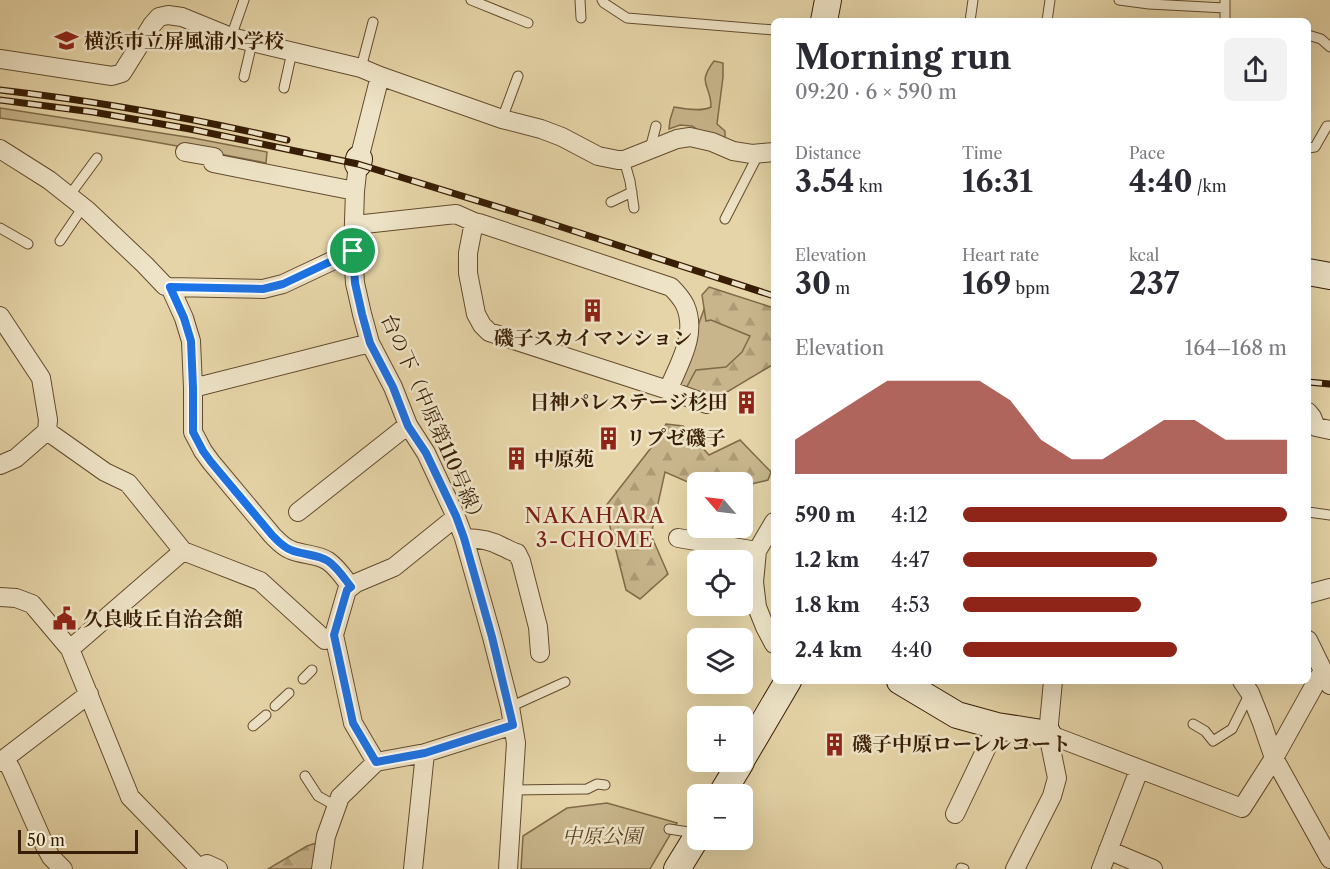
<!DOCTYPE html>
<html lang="en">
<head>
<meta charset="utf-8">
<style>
  body { margin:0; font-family:"Libre Caslon Text","Noto Serif JP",serif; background:#f2f2f3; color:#2b2b33; height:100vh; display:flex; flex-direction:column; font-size:22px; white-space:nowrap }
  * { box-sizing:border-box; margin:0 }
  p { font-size:20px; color:#7c7c81 }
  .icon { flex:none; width:33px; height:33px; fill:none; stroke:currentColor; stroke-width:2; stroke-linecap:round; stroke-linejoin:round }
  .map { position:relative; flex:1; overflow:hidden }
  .side { position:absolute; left:771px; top:18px; width:540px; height:666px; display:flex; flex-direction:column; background:#fff; border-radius:9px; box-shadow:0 6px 24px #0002 }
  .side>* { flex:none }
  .needle { width:39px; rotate:298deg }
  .controls { position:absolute; left:687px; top:472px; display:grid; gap:12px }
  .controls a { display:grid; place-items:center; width:66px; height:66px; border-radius:9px; background:#fff; box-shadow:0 6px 24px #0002; font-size:30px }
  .scale { position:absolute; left:18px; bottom:15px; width:120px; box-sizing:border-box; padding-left:6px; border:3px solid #381e05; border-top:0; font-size:16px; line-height:21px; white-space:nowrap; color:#381e05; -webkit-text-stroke:4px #eee3c6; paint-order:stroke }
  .pin { position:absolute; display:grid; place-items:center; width:51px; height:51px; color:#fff; margin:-26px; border:3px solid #fff; border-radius:50%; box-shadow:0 2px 6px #0007 }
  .round { display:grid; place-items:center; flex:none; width:63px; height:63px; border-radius:9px; background:#f2f2f3 }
  .overview { display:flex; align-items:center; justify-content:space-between; height:102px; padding:0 24px }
  h1 { font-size:33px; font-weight:700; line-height:45px }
  .metrics { display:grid; grid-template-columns:repeat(3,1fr); gap:9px; height:102px; padding:6px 24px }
  .metrics div { display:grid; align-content:center }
  .metrics b { font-size:30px; font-weight:700 }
  .metrics small { font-size:16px; font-weight:400 }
  .metrics p { font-size:16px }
  .chart { height:168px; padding:12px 24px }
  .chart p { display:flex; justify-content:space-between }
  .chart svg { width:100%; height:108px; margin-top:6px; fill:#8f2418; opacity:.7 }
  ul { padding:0 24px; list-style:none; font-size:20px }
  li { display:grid; grid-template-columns:96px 72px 1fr; align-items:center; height:45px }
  li i { height:15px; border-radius:8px; background:#8f2418 }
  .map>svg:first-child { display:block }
  .green { fill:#c8b58b; stroke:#806a48; stroke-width:1.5 }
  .forest { fill:url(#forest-firs); stroke:#806a48; stroke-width:1.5 }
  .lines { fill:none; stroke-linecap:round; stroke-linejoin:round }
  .lane-casing { stroke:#634c2e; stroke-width:11 }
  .street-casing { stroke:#634c2e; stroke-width:20 }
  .secondary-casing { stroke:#381e05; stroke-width:28 }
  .lane { stroke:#eee3c6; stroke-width:9 }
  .street { stroke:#eee3c6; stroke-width:18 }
  .secondary { stroke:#eee3c6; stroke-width:26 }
  .rail-casing { stroke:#381e05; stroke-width:7 }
  .rail { stroke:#eee3c6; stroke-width:4.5; stroke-dasharray:14; stroke-linecap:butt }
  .route-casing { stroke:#fff; stroke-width:12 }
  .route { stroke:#1a73e8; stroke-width:8 }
  .labels { text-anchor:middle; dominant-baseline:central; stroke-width:5; stroke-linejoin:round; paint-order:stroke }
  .poi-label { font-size:20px; font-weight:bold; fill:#381e05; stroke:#eee3c6; text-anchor:start }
  .street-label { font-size:20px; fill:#381e05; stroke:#eee3c6 }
  .park-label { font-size:20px; font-style:italic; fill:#5c4426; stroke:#eee3c6 }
  .neighbourhood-label { font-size:21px; letter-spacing:1.5px; fill:#7a1f14; stroke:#eee3c6 }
</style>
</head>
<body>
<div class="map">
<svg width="1330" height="869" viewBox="0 0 1330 869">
  <defs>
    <pattern id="forest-firs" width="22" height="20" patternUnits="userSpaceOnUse" patternTransform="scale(1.5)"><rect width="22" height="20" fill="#c8b58b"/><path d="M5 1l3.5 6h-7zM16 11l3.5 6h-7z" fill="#ad9b76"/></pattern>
  </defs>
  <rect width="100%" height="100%" fill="#e5d4a7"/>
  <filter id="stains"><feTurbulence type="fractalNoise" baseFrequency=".00333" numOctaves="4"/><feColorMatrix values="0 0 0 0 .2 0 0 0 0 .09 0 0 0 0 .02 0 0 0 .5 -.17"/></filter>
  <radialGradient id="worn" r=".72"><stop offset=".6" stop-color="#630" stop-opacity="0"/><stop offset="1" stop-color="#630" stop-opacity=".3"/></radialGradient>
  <path class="green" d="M714,61L723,63V77L717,124L725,131V139L703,133L692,126L680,125L669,129L670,120L674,107C685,109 702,112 711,107C711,83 696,85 714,61Z
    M0,108L193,138L267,152L266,163C178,145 89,130 0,118Z
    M706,304L774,325L711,396L676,385Z
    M607,803L677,823L650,869H521L523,836L567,808Z"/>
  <path class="forest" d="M709,287L774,308V364L712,401L684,392L696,370L726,367L742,352L750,336L711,320L706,321L702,295Z
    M666,424L683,426L709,455L740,440L771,472L768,480L743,486L742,483H698L697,486L665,472L651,535L668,574L640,599L626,590L605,507L654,444Z
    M322,841L317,869H268L307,846Z"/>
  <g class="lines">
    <defs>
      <path id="lane" d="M471,0L528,23
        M580,0L581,18
        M602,0L604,3L627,18L774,30
        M1119,0L1149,4L1225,8
        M970,21L973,0
        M1047,21L1050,0
        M1225,21V0
        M1308,35L1321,39L1330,47
        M231,37L244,0
        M361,68L373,22
        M244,77L252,43
        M284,88L292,52
        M502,119L518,76
        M1308,148L1315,147L1327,126H1330
        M650,149L656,126
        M624,160L630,181L634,208
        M69,196L97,158
        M611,202L632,192
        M725,219L759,153
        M0,228L28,244
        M60,241L83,207
        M1308,512L1330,515
        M303,679L312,670
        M275,706L289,693
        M510,707L565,682
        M1193,724L1205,731L1213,741L1232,729L1250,693
        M253,726L266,715
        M305,776L318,796L336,806
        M512,790L587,789L597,784L605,785
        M669,829L695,833
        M961,868L964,869"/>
      <path id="street" d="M0,59L112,76L122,73L152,25L159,17L168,15L182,17L231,37L361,68L380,76L502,119L541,129L562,137L598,156L618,160H624L677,139L690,137L712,142L733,151L752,154L774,152
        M0,149L49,180L87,210L145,265L165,286L170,287L184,318L191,341L193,388V432L203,451L211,462L272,535C277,540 283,547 291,550C303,555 317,554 328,561C338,568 344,578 351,587L347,590L334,635L353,723L376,762
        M185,152L214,157L213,163L355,191
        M359,159L380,76
        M358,164L355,191L353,251L355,283L362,314L370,343L393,387L408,425L426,453L456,517L464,538L492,637L510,707L516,743L508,869
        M355,225L456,214L474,222L479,223L671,287C676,292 682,299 685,305C698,334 679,364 668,390L489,332L482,325L476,314L468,273V253L474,222
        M170,287L263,289L283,284L353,251
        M0,316L41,378L48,420L47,431L16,458L0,465
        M193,388L370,343
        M668,390L707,404
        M1308,412L1312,417L1316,427L1330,430
        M47,431L105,472L128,483L183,551L260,581L325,640
        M298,512L408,425
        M774,522L757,551L754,582L757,607L765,627L774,644
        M464,538C478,538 491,540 503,547C508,549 512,552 517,553L521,561L538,627L540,653
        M678,538L757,551
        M351,587L356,583L394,567L456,517
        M1308,594L1330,588
        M0,597L16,598L32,604L70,649L130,797L198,867
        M1308,640L1330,685
        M70,649L183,551
        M1242,681L1250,693L1262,723L1274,758L1330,859
        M1048,734L1242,808L1274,758L1323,670
        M5,759L11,769L45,846L51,857L63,869
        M0,762L89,694
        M955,814L997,726
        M1108,850L1153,869
        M196,869L207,864L218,869
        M321,869L326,836L340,797L376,762L425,753L513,725
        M413,869L425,753
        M1015,869L1052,796L1057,778L1048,734L1053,681
        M1101,869L1139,770"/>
      <path id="secondary" d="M824,21L828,0
        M358,164L359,159
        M1308,272L1330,276
        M900,681L957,715L997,726L1048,734
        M742,759L788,681
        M721,795L741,762
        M677,869L698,835"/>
    </defs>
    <use href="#lane" class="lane-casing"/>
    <use href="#street" class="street-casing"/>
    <use href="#secondary" class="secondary-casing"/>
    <use href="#lane" class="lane"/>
    <use href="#street" class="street"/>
    <use href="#secondary" class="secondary"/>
    <defs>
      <path id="rail" d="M0,90C96,101 192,118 287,140
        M0,100L93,112L190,129L358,164L540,220L774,296
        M1308,382L1330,384"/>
    </defs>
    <use href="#rail" class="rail-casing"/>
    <use href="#rail" class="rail"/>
  </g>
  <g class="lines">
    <defs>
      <path id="route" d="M353,251L355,283L362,314L370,343L393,387L408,426L426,453L456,516L464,538L492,637L513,725L425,753L376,762L353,723L334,635L347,590L351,587C344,578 338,568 328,561C317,554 303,555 291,550C283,547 277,540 272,535L211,462L203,451L193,432V388L191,341L184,318L170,287L263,289L283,284Z"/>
    </defs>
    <use href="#route" class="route-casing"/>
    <use href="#route" class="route"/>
  </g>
  <defs>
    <symbol id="school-bare" viewBox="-9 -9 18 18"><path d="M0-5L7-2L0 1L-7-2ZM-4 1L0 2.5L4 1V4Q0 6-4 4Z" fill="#8f2418" stroke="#eee3c6" stroke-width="2.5" paint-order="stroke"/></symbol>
    <symbol id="building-bare" viewBox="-9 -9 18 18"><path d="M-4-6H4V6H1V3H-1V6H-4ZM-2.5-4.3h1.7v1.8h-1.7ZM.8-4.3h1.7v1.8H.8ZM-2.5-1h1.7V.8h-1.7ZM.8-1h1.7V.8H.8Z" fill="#8f2418" stroke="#eee3c6" stroke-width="2.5" paint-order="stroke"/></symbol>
    <symbol id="civic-bare" viewBox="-9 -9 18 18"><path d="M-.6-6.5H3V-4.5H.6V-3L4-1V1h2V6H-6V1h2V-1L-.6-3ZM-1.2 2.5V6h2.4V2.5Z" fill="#8f2418" stroke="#eee3c6" stroke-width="2.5" paint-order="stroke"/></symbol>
  </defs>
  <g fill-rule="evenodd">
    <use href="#school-bare" x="50" y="24" width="33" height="33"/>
    <use href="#building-bare" x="576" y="294" width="33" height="33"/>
    <use href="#building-bare" x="730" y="386" width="33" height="33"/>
    <use href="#building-bare" x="592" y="422" width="33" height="33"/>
    <use href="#building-bare" x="500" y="442" width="33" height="33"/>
    <use href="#civic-bare" x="48" y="602" width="33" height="33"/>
    <use href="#building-bare" x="818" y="728" width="33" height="33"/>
  </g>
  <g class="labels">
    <g class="poi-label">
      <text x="84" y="41">横浜市立屏風浦小学校</text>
      <text x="593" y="338" text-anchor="middle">磯子スカイマンション</text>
      <text x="728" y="402" text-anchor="end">日神パレステージ杉田</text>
      <text x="626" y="438">リプゼ磯子</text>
      <text x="534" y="459">中原苑</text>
      <text x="83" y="619">久良岐丘自治会館</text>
      <text x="852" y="744">磯子中原ローレルコート</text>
    </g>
    <g class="street-label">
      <text transform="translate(434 420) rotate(66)">台の下（中原第110号線）</text>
    </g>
    <g class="park-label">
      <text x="602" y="836">中原公園</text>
    </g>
    <g class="neighbourhood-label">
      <text x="595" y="515">NAKAHARA<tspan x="595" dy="24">3-CHOME</tspan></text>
    </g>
  </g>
  <rect width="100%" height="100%" filter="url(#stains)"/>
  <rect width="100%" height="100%" fill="url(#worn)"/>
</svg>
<div class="controls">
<a><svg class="needle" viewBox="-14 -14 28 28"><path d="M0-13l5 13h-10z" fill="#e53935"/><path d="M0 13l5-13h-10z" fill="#7c7c81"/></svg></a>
<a><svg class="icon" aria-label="locate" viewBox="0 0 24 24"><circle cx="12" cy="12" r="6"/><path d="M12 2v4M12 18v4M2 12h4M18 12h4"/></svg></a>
<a><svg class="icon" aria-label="layers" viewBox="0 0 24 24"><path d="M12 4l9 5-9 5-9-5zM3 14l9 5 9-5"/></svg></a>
<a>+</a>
<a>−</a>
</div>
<div class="scale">50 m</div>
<div class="pin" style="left:353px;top:251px;background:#1e9e55"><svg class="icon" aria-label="arrive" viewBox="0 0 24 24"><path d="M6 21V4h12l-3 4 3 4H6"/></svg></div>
<section class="side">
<div class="overview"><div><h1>Morning run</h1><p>09:20 · 6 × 590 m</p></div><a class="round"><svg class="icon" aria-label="share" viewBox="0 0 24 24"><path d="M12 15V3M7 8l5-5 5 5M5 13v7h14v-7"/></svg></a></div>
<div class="metrics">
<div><p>Distance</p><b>3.54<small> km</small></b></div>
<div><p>Time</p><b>16:31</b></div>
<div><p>Pace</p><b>4:40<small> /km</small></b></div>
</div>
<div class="metrics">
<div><p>Elevation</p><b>30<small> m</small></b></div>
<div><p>Heart rate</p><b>169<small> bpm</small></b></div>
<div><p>kcal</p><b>237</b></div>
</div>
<div class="chart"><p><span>Elevation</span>164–168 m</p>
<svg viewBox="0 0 160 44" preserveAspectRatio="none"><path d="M0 44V30L10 22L20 14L30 6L40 6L50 6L60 6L70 14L80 30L90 38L100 38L110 30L120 22L130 22L140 30L150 30L160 30V44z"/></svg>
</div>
<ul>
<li><b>590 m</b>4:12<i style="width:100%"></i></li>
<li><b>1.2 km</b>4:47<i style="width:60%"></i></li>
<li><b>1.8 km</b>4:53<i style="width:55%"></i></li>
<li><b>2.4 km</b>4:40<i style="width:66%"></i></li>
</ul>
</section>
</div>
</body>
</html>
